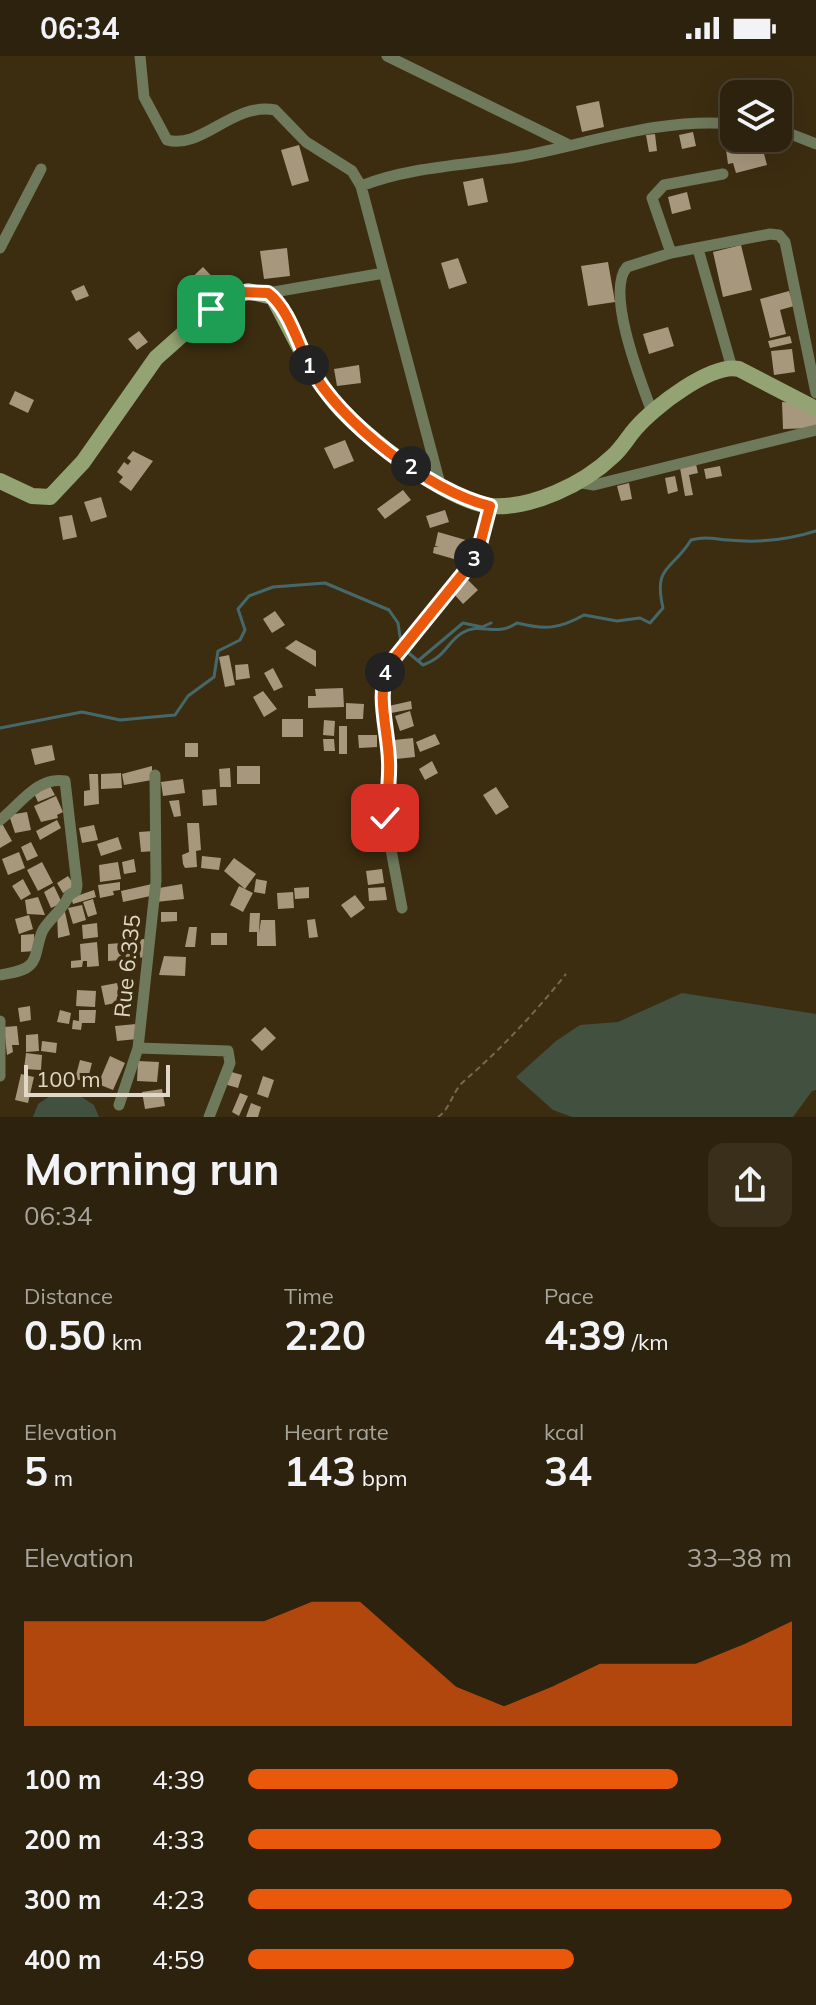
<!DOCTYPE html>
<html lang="en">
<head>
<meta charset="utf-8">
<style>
  body { margin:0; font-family:Mulish,sans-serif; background:#392f1b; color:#f1f3f6; height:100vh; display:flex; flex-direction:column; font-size:30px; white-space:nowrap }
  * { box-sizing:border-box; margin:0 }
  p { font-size:26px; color:#a7a49d }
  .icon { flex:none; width:44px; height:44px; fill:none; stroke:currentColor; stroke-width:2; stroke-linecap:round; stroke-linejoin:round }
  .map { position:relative; height:1061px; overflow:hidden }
  .side { display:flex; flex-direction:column; background:#2d220d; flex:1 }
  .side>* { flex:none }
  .controls { position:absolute; left:720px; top:24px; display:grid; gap:16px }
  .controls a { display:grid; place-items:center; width:72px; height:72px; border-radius:16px; background:#2d220d; box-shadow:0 8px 32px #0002,0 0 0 2px #483f2e; font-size:40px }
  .scale { position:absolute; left:24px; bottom:20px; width:146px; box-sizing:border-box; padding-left:8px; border:4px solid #e0d7c7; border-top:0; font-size:22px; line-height:28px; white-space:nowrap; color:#e0d7c7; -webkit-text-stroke:6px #3c2d11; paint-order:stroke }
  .pin { position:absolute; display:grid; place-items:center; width:68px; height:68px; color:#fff; margin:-34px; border-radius:16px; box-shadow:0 4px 12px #0006 }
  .km { position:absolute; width:40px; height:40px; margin:-20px; border-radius:50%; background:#222; color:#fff; font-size:22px; line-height:40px; text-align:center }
  .round { display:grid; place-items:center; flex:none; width:84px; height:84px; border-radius:16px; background:#392f1b }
  .summary { display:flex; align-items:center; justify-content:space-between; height:136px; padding:0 24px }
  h1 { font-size:44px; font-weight:700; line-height:60px }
  .figures { display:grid; grid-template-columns:repeat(3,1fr); gap:12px; height:136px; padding:8px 24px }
  .figures div { display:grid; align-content:center }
  .figures b { font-size:40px; font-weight:700 }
  .figures small { font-size:22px; font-weight:400 }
  .figures p { font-size:22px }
  .chart { height:224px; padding:16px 24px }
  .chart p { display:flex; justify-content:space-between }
  .chart svg { width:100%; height:144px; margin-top:8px; fill:#ea580c; opacity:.7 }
  ul { padding:0 24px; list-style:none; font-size:26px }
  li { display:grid; grid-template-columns:128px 96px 1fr; align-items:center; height:60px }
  li i { height:20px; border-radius:10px; background:#ea580c }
  .status { display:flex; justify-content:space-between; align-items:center; height:56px; padding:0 40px; background:#2d220d; direction:ltr }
  .status svg { height:22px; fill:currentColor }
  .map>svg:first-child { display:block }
  .green { fill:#42503f }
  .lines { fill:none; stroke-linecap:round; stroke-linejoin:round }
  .stream { stroke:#45696b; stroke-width:3 }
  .building { fill:#a6977d }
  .path { stroke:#766951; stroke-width:2; stroke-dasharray:6 4; stroke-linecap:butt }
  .street { stroke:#6f795c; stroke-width:11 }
  .secondary { stroke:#93a373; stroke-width:16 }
  .route-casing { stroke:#fff; stroke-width:16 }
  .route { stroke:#ea580c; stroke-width:10 }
  .labels { text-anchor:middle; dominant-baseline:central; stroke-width:8; stroke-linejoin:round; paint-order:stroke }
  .street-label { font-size:22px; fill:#e0d7c7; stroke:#3c2d11 }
</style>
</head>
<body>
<div class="status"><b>06:34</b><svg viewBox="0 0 49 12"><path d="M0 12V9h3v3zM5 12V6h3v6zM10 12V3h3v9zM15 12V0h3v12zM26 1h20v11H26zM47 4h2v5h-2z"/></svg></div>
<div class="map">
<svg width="816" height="1061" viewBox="0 0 816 1061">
  <rect width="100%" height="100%" fill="#3c2d11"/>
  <path class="green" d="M682,937L816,958V1034L812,1035L793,1061H572L553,1054L516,1021L556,985L580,969L618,966Z
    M53,1038L80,1040L94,1049L99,1061H33L38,1048Z"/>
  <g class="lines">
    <path class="stream" d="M405,594L423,609C447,600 446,587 462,577C482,565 494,582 517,567C545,574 559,573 584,559L617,565L640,562L650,567L663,552C653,509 672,515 691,484C706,480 714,483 728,484C758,487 788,484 816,475
      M419,604L463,567L482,571L491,567
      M0,672L82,656L120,664L175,659L188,640L214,621L218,595L240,584L245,574L238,553L249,540L273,531L325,527L389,554L398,567L401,587"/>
  </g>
  <path class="building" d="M599,45L604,71L582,76L576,50Z
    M693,76L696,90L682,93L679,79Z
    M655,78L657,95L649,96L646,79Z
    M742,82H754L757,95L763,94L767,109L736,117L733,107L728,108L725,86Z
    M299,89L309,125L292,130L281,94Z
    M483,122L488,146L468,150L463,126Z
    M687,136L691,153L672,158L668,141Z
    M741,189L752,234L723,241L713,196Z
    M287,192L290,220L264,223L260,195Z
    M458,202L467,227L449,233L441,207Z
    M608,206L615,246L588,250L581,210Z
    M203,211L217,226L200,241L187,226Z
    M84,229L89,240L76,245L71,235Z
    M789,235L794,250L780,254L786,278L770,282L760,243Z
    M668,271L674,290L649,298L643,278Z
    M139,275L148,286L137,294L128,283Z
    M790,280L792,287L770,292L768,285Z
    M792,293L795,316L774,319L771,295Z
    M359,309L361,327L337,330L334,313Z
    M15,335L34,344L28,357L9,348Z
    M782,346L795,347L816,359V372L783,373Z
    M345,384L354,405L334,413L324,392Z
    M133,395L153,405L131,435L119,426L123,421L117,416L124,406L128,409L131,405L127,402Z
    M696,408L698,417L689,419L693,439L685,440L680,412Z
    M720,410L722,420L706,423L704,413Z
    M675,420L678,435L668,438L665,422Z
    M629,427L632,443L621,445L617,430Z
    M403,434L411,444L385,463L377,453Z
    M101,441L107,461L91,466L84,446Z
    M445,454L449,466L430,472L426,460Z
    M72,459L77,481L63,484L59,461Z
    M438,476L466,484L461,505L433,497L434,491H439L435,490Z
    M468,524L478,534L463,548L454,538Z
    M275,555L285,569L272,577L263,563Z
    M296,584L316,595V611L285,592Z
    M229,599L235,629L225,631L219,601Z
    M248,608L250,622L236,624L235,609Z
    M273,612L283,631L274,635L264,617Z
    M343,632L344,651L308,652V640H316L315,633Z
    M263,635L277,653L264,661L253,641Z
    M411,645L412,653L386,658L384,651Z
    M346,647L364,648L363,663H346Z
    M410,655L414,670L400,675L395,660Z
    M282,663H303V681H282Z
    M324,664L335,665L334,680L323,679Z
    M339,670H347V698H339Z
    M435,678L440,688L420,696L416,686Z
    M358,679H377V691L359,692Z
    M413,682L415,701L396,703L394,684Z
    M323,683H334L335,695H324Z
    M185,687H198V701H185Z
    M52,689L55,704L35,709L31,693Z
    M432,705L438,717L425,724L419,713Z
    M152,710V724L124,729L122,718Z
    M237,710H260V728H237Z
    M230,712L231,731H220L219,713Z
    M121,717L122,732L101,733V718Z
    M89,718H98L99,748L84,750V735L90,734Z
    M183,723L185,737L163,740L161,726Z
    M49,728L55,739L38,746L33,735Z
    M496,731L509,751L496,759L483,739Z
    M216,733L217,749L203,750L202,734Z
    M56,740L63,756L57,759L58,762L41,766L34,750Z
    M179,744L181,760L174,761L169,745Z
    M27,756L31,774L15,777L9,759Z
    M0,764L12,785L0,792Z
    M57,764L61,772L40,784L36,775Z
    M187,767H199L201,794L196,795L197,811L185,812L183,808L182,799L189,796Z
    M94,769L98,784L82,787L79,772Z
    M153,775L155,795L141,796L139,776Z
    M118,781L122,793L101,800L97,788Z
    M31,786L38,800L27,805L21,791Z
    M19,796L25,812L8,819L2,803Z
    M202,800L221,802L219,814L201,812Z
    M234,802L256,818L245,833L224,815Z
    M134,803L136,816L124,818L122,806Z
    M42,806L53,827L38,835L27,814Z
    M118,806L121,823L100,826L99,809Z
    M382,813L384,827L368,829L366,815Z
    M68,820L75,830L63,837L57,827Z
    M23,823L31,838L21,844L12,830Z
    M256,823L267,825L265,838L254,836Z
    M120,826V834L113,835L114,839L100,842L98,829Z
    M152,828L155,839L123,846L121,835Z
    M182,828L184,843L156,846L159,832Z
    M54,830L62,847L51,852L44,836Z
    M239,830L253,837L243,856L230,849Z
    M309,831V842L295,843L294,832Z
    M385,831L387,844L369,845L368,832Z
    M94,834L96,841L73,848L71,842Z
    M293,836L294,852L278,853L277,837Z
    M355,839L365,852L351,862L341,849Z
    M38,841L45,859L27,858L25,844Z
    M93,843L97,858L88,861L83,846Z
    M82,849L86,864L73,868L68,852Z
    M65,856L70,879L58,882L57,857Z
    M161,856H177V865L161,866Z
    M250,857H260L259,877L261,864H275L276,890H257V876H249Z
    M29,859L33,873L19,878L15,863Z
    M315,863L318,881L309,882L307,864Z
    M97,867L98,881L83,883L82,869Z
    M189,871H197L195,891H185Z
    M211,877H227V889H211Z
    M34,878L35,895L21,896V879Z
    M144,883L146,901L126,903L124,885Z
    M97,886L99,910L87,911V905H83L82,911L71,912V905L81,904L80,888Z
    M121,887L122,904L108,905V888Z
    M164,900L186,901L185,920L159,919Z
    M117,927L121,946L105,949L101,930Z
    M77,934L96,935L95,951L76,950Z
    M30,950L31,964L20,966L18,952Z
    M60,954L71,957L69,968L57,966Z
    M79,954H96L95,967H82L81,974L72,973L73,964L79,965Z
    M136,968L137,983L117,985L115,970Z
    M17,970L19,989H12L13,996L7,999L4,971Z
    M265,971L276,982L262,995L251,984Z
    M38,978L39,995L26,996V979Z
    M42,985L57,987L56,997L41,995Z
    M26,997L42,999L41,1014L24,1013Z
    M110,1000L125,1007L113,1034L98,1028Z
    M80,1004L92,1007L87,1026L75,1023Z
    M138,1005L159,1006L157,1026L137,1025Z
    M228,1015L242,1019L238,1032L224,1028Z
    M21,1018L34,1021L28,1047L15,1044Z
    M263,1020L274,1024L268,1042L257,1038Z
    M162,1033L165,1050L145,1053L142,1036Z
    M240,1037L248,1040L239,1060L232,1056Z
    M251,1047L261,1051L258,1061H246Z"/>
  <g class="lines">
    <path class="path" d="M438,1061C451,1052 452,1036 463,1026C501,993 534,958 566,918"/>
    <path class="street" d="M140,0L144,41L167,84C201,94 233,46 275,54L306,86L352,115L361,130C408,111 467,109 517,101C589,88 660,61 734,68
      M387,0L567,88
      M778,73L816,88
      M0,192L41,113
      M698,193L732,312
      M671,197L652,142L664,129L723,118
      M384,217L440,428
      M268,237L384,217L361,130
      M652,356C641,326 605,236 627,211L671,197L770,178L779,179L785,186L816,337
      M576,426L594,429L816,374
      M155,719L156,825L138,992L228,995L230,1007L209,1061
      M0,764C19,750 37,720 65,725L77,829L76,835L69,839C64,853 51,861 43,874C37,885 38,902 30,909C23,916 9,917 0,919
      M402,852L385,762L389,702L382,645L388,610L470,509L490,450
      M0,965V1020
      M119,1049L138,992"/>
    <path class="secondary" d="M0,425L32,440L50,441L83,406L156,302L211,253L248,235L273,241C293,277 309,315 335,347C362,379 448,446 491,450C531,453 584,428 613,400C622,392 628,381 636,372C654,351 711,307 739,313L816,353"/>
  </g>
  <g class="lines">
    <defs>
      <path id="route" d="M211,253L240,236L268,237C289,253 298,289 310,311C339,366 430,436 490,450L479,492L470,509L388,610C376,641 388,673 389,705C390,724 387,743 385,762"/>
    </defs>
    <use href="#route" class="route-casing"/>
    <use href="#route" class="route"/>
  </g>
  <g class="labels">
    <g class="street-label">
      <text transform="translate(127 910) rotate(-84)">Rue 6.335</text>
    </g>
  </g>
</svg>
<div class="controls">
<a><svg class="icon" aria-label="layers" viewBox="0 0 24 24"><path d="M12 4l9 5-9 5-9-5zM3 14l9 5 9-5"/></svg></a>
</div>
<div class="scale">100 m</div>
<div class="pin" style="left:211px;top:253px;background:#1e9e55"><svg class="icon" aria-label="arrive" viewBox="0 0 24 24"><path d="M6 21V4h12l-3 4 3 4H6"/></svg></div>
<div class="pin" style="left:385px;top:762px;background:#d93025"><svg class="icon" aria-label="check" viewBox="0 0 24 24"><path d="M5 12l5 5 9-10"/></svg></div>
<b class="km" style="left:309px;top:309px">1</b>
<b class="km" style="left:411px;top:410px">2</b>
<b class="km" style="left:474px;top:502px">3</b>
<b class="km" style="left:385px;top:616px">4</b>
</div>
<section class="side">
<div class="summary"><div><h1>Morning run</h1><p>06:34</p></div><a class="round"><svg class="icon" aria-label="share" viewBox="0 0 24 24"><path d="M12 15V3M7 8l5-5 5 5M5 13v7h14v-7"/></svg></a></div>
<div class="figures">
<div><p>Distance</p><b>0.50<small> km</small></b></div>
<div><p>Time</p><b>2:20</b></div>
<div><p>Pace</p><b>4:39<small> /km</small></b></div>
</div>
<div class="figures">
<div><p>Elevation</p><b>5<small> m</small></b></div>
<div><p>Heart rate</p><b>143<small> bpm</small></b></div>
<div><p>kcal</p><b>34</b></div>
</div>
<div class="chart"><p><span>Elevation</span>33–38 m</p>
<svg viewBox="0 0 160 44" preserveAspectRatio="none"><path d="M0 44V12L10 12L20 12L30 12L40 12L50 12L60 6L70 6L80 19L90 32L100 38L110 32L120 25L130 25L140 25L150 19L160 12V44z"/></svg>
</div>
<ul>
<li><b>100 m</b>4:39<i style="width:79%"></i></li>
<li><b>200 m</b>4:33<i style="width:87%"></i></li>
<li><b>300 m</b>4:23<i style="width:100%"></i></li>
<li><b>400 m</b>4:59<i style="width:60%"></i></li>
</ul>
</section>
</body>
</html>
